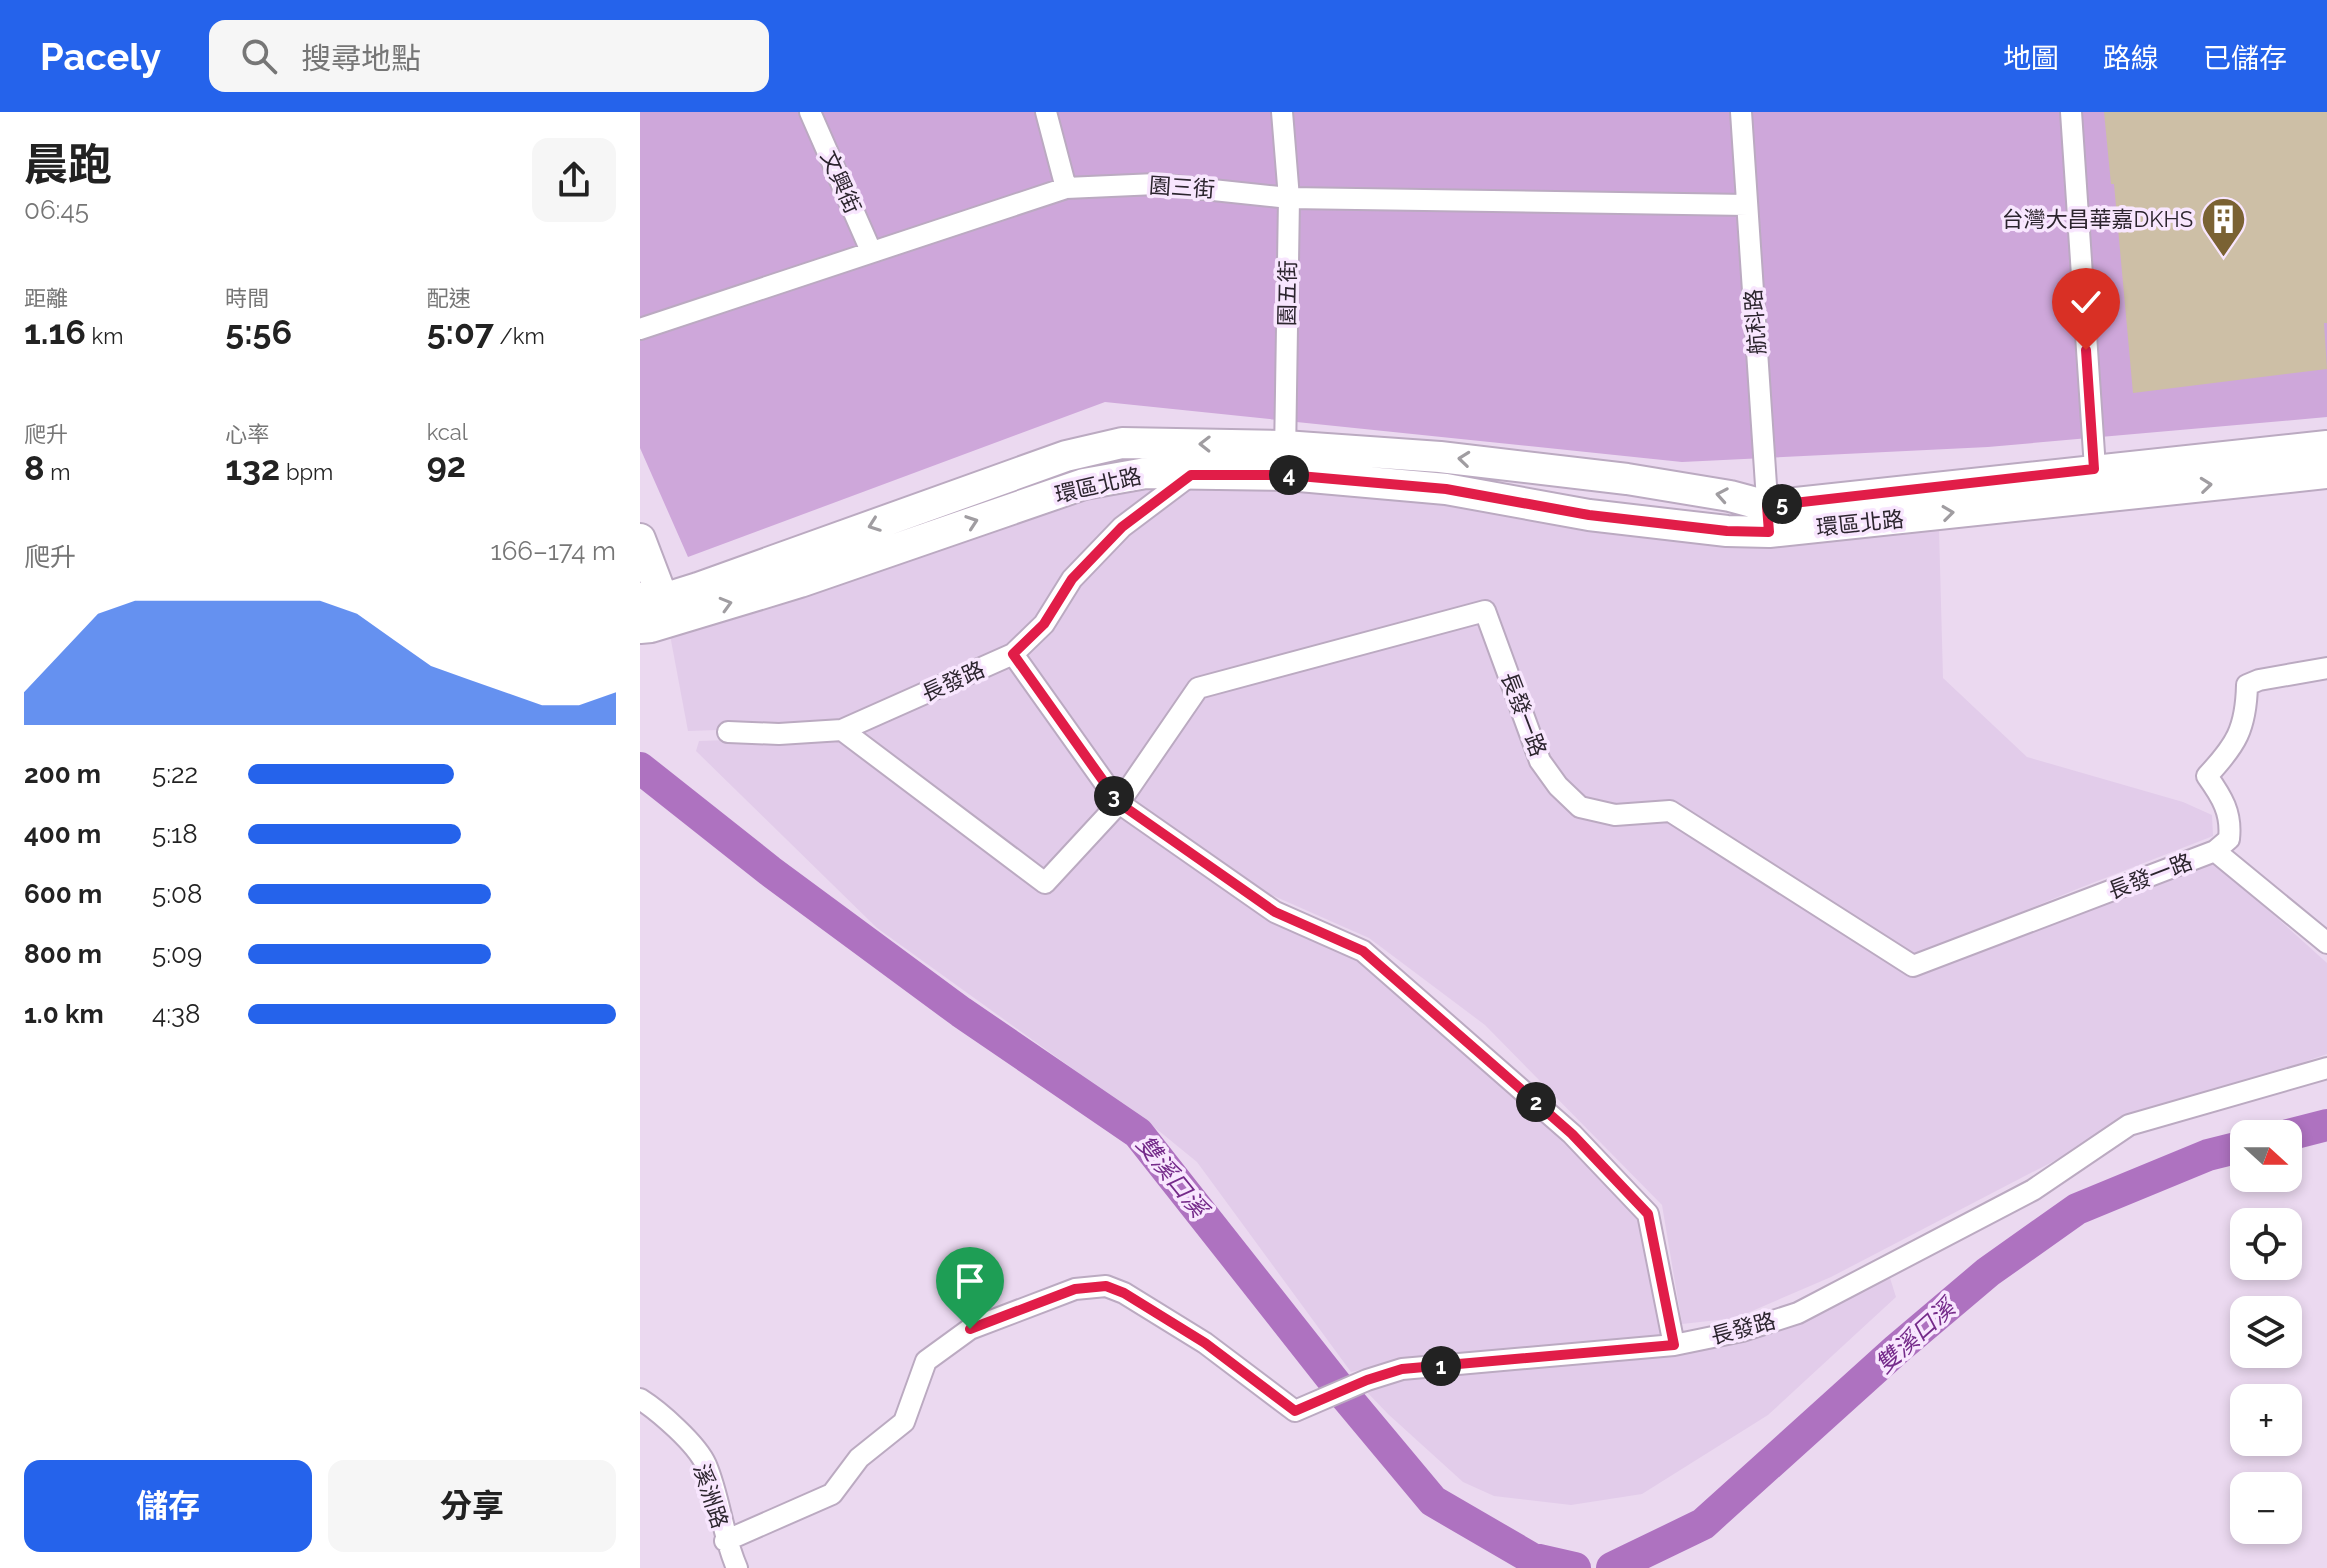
<!DOCTYPE html>
<html lang="zh-TW">
<head>
<meta charset="utf-8">
<style>
  body { margin:0; font-family:Raleway,"Noto Sans TC",sans-serif; background:#f6f6f6; color:#222; height:100vh; display:flex; flex-direction:column; font-size:30px; white-space:nowrap }
  * { box-sizing:border-box; margin:0 }
  p { font-size:26px; color:#767676 }
  .icon { flex:none; width:44px; height:44px; fill:none; stroke:currentColor; stroke-width:2; stroke-linecap:round; stroke-linejoin:round }
  .map { position:relative; flex:1; overflow:hidden }
  .details { display:flex; flex-direction:column; background:#fff; width:640px }
  .details>* { flex:none }
  .needle { width:52px; rotate:111deg }
  .tools { position:absolute; left:1590px; top:1008px; display:grid; gap:16px }
  .tools a { display:grid; place-items:center; width:72px; height:72px; border-radius:16px; background:#fff; box-shadow:0 4px 12px #0003; font-size:40px }
  .pin { position:absolute; display:grid; place-items:center; width:68px; height:68px; color:#fff; margin:-82px -34px; border-radius:50% 50% 50% 0; rotate:-45deg; box-shadow:0 0 8px #0007 }
  .pin .icon { rotate:45deg }
  .km { position:absolute; width:40px; height:40px; margin:-20px; border-radius:50%; background:#222; color:#fff; font-size:22px; line-height:40px; text-align:center }
  .round { display:grid; place-items:center; flex:none; width:84px; height:84px; border-radius:16px; background:#f6f6f6 }
  .head { display:flex; align-items:center; justify-content:space-between; height:136px; padding:0 24px }
  h1 { font-size:44px; font-weight:700; line-height:60px }
  .metrics { display:grid; grid-template-columns:repeat(3,1fr); gap:12px; height:136px; padding:8px 24px }
  .metrics div { display:grid; align-content:center }
  .metrics b { font-size:34px; font-weight:700 }
  .metrics small { font-size:22px; font-weight:400 }
  .metrics p { font-size:22px }
  .chart { height:224px; padding:16px 24px }
  .chart p { display:flex; justify-content:space-between }
  .chart svg { width:100%; height:144px; margin-top:8px; fill:#2563eb; opacity:.7 }
  .action { display:flex; gap:16px; margin-top:auto; padding:16px 24px }
  .action a { flex:1; height:92px; border-radius:16px; background:#2563eb; color:#fff; font-size:32px; font-weight:700; line-height:92px; text-align:center }
  .action a+a { background:#f6f6f6; color:#222 }
  ul { padding:0 24px; list-style:none; font-size:26px }
  li { display:grid; grid-template-columns:128px 96px 1fr; align-items:center; height:60px }
  li i { height:20px; border-radius:10px; background:#2563eb }
  header { display:flex; align-items:center; gap:48px; box-sizing:border-box; height:112px; padding:0 40px; background:#2563eb; color:#fff }
  header strong { font-size:38px }
  nav { display:flex; gap:44px; margin-inline-start:auto; font-size:28px }
  .search { width:560px; height:72px; background:#f6f6f6; display:flex; align-items:center; gap:20px; box-sizing:border-box; padding:0 28px; border-radius:16px; color:#767676; font-size:30px }
  main { display:flex; flex:1; min-height:0 }
  .map>svg:first-child { display:block }
  .built { fill:#e2ccea }
  .green { fill:#cea7da }
  .lines { fill:none; stroke-linecap:round; stroke-linejoin:round }
  .river { stroke:#ae72c0; stroke-width:32 }
  .building { fill:#cdbfa6 }
  .street-casing { stroke:#bbaac1; stroke-width:24 }
  .secondary-casing { stroke:#bbaac1; stroke-width:34 }
  .street { stroke:#fff; stroke-width:20 }
  .secondary { stroke:#fff; stroke-width:30 }
  .oneway { stroke:#a09da1 }
  .route-casing { stroke:#fff; stroke-width:16 }
  .route { stroke:#e11d48; stroke-width:10 }
  .labels { text-anchor:middle; dominant-baseline:central; stroke-width:7; stroke-linejoin:round; paint-order:stroke }
  .street-label { font-size:22px; fill:#2c252e; stroke:#f8e6fe }
  .poi-label { font-size:22px; fill:#2c252e; stroke:#f8e6fe; text-anchor:end }
  .water-label { font-size:24px; font-style:italic; fill:#752b8a; stroke:#f8e6fe }
</style>
</head>
<body>
<header>
<strong>Pacely</strong>
<div class="search"><svg class="icon" aria-label="search" viewBox="0 0 24 24"><circle cx="10" cy="10" r="6"/><path d="M15 15l6 6"/></svg>搜尋地點</div>
<nav><a>地圖</a><a>路線</a><a>已儲存</a></nav>
</header>
<main>
<section class="details">
<div class="head"><div><h1>晨跑</h1><p>06:45</p></div><a class="round"><svg class="icon" aria-label="share" viewBox="0 0 24 24"><path d="M12 15V3M7 8l5-5 5 5M5 13v7h14v-7"/></svg></a></div>
<div class="metrics">
<div><p>距離</p><b>1.16<small> km</small></b></div>
<div><p>時間</p><b>5:56</b></div>
<div><p>配速</p><b>5:07<small> /km</small></b></div>
</div>
<div class="metrics">
<div><p>爬升</p><b>8<small> m</small></b></div>
<div><p>心率</p><b>132<small> bpm</small></b></div>
<div><p>kcal</p><b>92</b></div>
</div>
<div class="chart"><p><span>爬升</span>166–174 m</p>
<svg viewBox="0 0 160 44" preserveAspectRatio="none"><path d="M0 44V34L10 22L20 10L30 6L40 6L50 6L60 6L70 6L80 6L90 10L100 18L110 26L120 30L130 34L140 38L150 38L160 34V44z"/></svg>
</div>
<ul>
<li><b>200 m</b>5:22<i style="width:56%"></i></li>
<li><b>400 m</b>5:18<i style="width:58%"></i></li>
<li><b>600 m</b>5:08<i style="width:66%"></i></li>
<li><b>800 m</b>5:09<i style="width:66%"></i></li>
<li><b>1.0 km</b>4:38<i style="width:100%"></i></li>
</ul>
<div class="action"><a>儲存</a><a>分享</a></div>
</section>
<div class="map">
<svg width="1687" height="1456" viewBox="0 0 1687 1456">
  <rect width="100%" height="100%" fill="#ebd9f0"/>
  <path class="built" d="M530,368L371,538L201,614L48,619L30,523L439,382Z
    M554,369L683,376L1137,434L1299,417L1303,566L1387,645L1543,690L1572,703L1573,724L1437,777L1274,845L1041,694H972L943,686L906,643L851,493L555,574L478,684L378,542L484,418Z
    M839,511L931,699L1029,709L1276,862L1573,748L1687,851V942L1485,1012L1191,1165L1096,1206L1042,1212L1022,1093L845,913L729,826L627,781L486,689L564,584Z
    M372,547L477,689L405,766L210,619Z
    M202,624L407,779L479,698L721,849L915,1019L999,1104L1024,1226L762,1248L711,1260L557,1050L519,1019L237,816L56,639L59,629Z
    M1250,1166L1256,1185L1128,1303L1002,1382L931,1393L854,1384L823,1370L748,1302L724,1277L759,1267L876,1254L964,1250L1044,1240L1112,1226L1231,1174L1240,1167Z"/>
  <path class="green" d="M0,0H1687V305L1348,335L1042,350L465,290L48,445L0,336Z"/>
  <g class="lines">
    <path class="river" d="M0,656L130,759L321,900L498,1021L707,1286L793,1389L891,1446L935,1456
      M1648,1023L1687,1013
      M972,1456L1063,1412L1257,1237L1348,1160L1437,1097L1568,1043L1604,1034"/>
  </g>
  <path class="building" d="M1464,0H1687V211H1684L1687,257L1493,281L1474,72H1471Z"/>
  <g class="lines">
    <defs>
      <path id="street" d="M170,0L231,139
        M406,0L426,76
        M642,0L649,86L645,344
        M1101,0L1128,403
        M1431,0L1456,371
        M0,217L426,76L516,72L649,86L1107,93
        M373,542L479,691L635,800L723,839L932,1022L1008,1102L1034,1233
        M202,618L405,771L479,691L558,576L845,499L900,649L918,674L940,695L975,703L1030,699L1273,854L1575,739L1687,831
        M88,620L139,622L202,618L373,542L404,512L432,467L482,415L551,363
        M1575,739L1589,727C1592,701 1582,685 1567,664C1596,633 1606,617 1607,573L1619,568L1687,556
        M0,1287C19,1299 57,1332 66,1353C80,1386 82,1422 97,1456
        M85,1429L192,1382L219,1346L264,1310L286,1249L330,1217L435,1177L466,1174L484,1181L565,1231L655,1299L727,1268L762,1257L1034,1233L1102,1219L1158,1201L1393,1078L1489,1013L1687,956"/>
      <path id="secondary" d="M0,427L29,503
        M0,486L23,487L58,476L426,344L482,331L644,334L800,345L987,367L1090,384L1127,394L1687,334
        M0,516L11,515L160,470L444,372L506,361L648,363L806,377L949,403L1087,419L1129,420L1687,361"/>
    </defs>
    <use href="#street" class="street-casing"/>
    <use href="#secondary" class="secondary-casing"/>
    <use href="#street" class="street"/>
    <use href="#secondary" class="secondary"/>
  </g>
  <defs><path id="oneway-chevron" d="M-2-3.5L2.5 0L-2 3.5" fill="none" stroke-width="1.6" stroke-linecap="round" stroke-linejoin="round" transform="scale(2)"/></defs>
  <g class="oneway">
    <use href="#oneway-chevron" transform="translate(565 332) rotate(-179)"/>
    <use href="#oneway-chevron" transform="translate(824 347) rotate(-174)"/>
    <use href="#oneway-chevron" transform="translate(1566 373) rotate(-6)"/>
    <use href="#oneway-chevron" transform="translate(1082 383) rotate(-170)"/>
    <use href="#oneway-chevron" transform="translate(1308 401) rotate(-7)"/>
    <use href="#oneway-chevron" transform="translate(332 410) rotate(-19)"/>
    <use href="#oneway-chevron" transform="translate(234 413) rotate(160)"/>
    <use href="#oneway-chevron" transform="translate(86 492) rotate(-16)"/>
  </g>
  <g class="lines">
    <defs>
      <path id="route" d="M330,1217L435,1177L466,1174L484,1181L565,1231L655,1299L727,1268L762,1257L1034,1233L1008,1102L932,1022L723,839L635,800L479,691L373,542L404,512L432,467L482,415L551,363H648L806,377L949,403L1087,419L1129,420L1127,394L1454,357L1446,238"/>
    </defs>
    <use href="#route" class="route-casing"/>
    <use href="#route" class="route"/>
  </g>
  <defs>
    <symbol id="building-pin" viewBox="-11 -11 22 30"><path d="M0 17L-7.5 6A9.5 9.5 0 1 1 7.5 6Z" fill="#7a6233" stroke="#f8e6fe"/><path d="M-4-6H4V6H1V3H-1V6H-4ZM-2.5-4.3h1.7v1.8h-1.7ZM.8-4.3h1.7v1.8H.8ZM-2.5-1h1.7V.8h-1.7ZM.8-1h1.7V.8H.8Z" fill="#fff"/></symbol>
  </defs>
  <g fill-rule="evenodd">
    <use href="#building-pin" x="1558" y="82" width="51" height="69"/>
  </g>
  <g class="labels">
    <g class="street-label">
      <text transform="translate(201 70) rotate(66)">文興街</text>
      <text transform="translate(542 75) rotate(4)">園三街</text>
      <text transform="translate(647 181) rotate(-89)">園五街</text>
      <text transform="translate(1115 210) rotate(-94)">航科路</text>
      <text transform="translate(458 373) rotate(-13)">環區北路</text>
      <text transform="translate(1220 411) rotate(-6)">環區北路</text>
      <text transform="translate(313 569) rotate(-24)">長發路</text>
      <text transform="translate(884 602) rotate(69)">長發一路</text>
      <text transform="translate(1510 764) rotate(-21)">長發一路</text>
      <text transform="translate(1103 1216) rotate(-15)">長發路</text>
      <text transform="translate(71 1384) rotate(72)">溪洲路</text>
    </g>
    <g class="poi-label">
      <text x="1553" y="107">台灣大昌華嘉DKHS</text>
    </g>
    <g class="water-label">
      <text transform="translate(532 1064) rotate(51)">雙溪口溪</text>
      <text transform="translate(1275 1224) rotate(-42)">雙溪口溪</text>
    </g>
  </g>
</svg>
<div class="tools">
<a><svg class="needle" viewBox="-14 -14 28 28"><path d="M0-13l5 13h-10z" fill="#e53935"/><path d="M0 13l5-13h-10z" fill="#767676"/></svg></a>
<a><svg class="icon" aria-label="locate" viewBox="0 0 24 24"><circle cx="12" cy="12" r="6"/><path d="M12 2v4M12 18v4M2 12h4M18 12h4"/></svg></a>
<a><svg class="icon" aria-label="layers" viewBox="0 0 24 24"><path d="M12 4l9 5-9 5-9-5zM3 14l9 5 9-5"/></svg></a>
<a>+</a>
<a>−</a>
</div>
<div class="pin" style="left:330px;top:1217px;background:#1e9e55"><svg class="icon" aria-label="arrive" viewBox="0 0 24 24"><path d="M6 21V4h12l-3 4 3 4H6"/></svg></div>
<div class="pin" style="left:1446px;top:238px;background:#d93025"><svg class="icon" aria-label="check" viewBox="0 0 24 24"><path d="M5 12l5 5 9-10"/></svg></div>
<b class="km" style="left:801px;top:1254px">1</b>
<b class="km" style="left:896px;top:990px">2</b>
<b class="km" style="left:474px;top:684px">3</b>
<b class="km" style="left:649px;top:363px">4</b>
<b class="km" style="left:1142px;top:392px">5</b>
</div>
</main>
</body>
</html>
